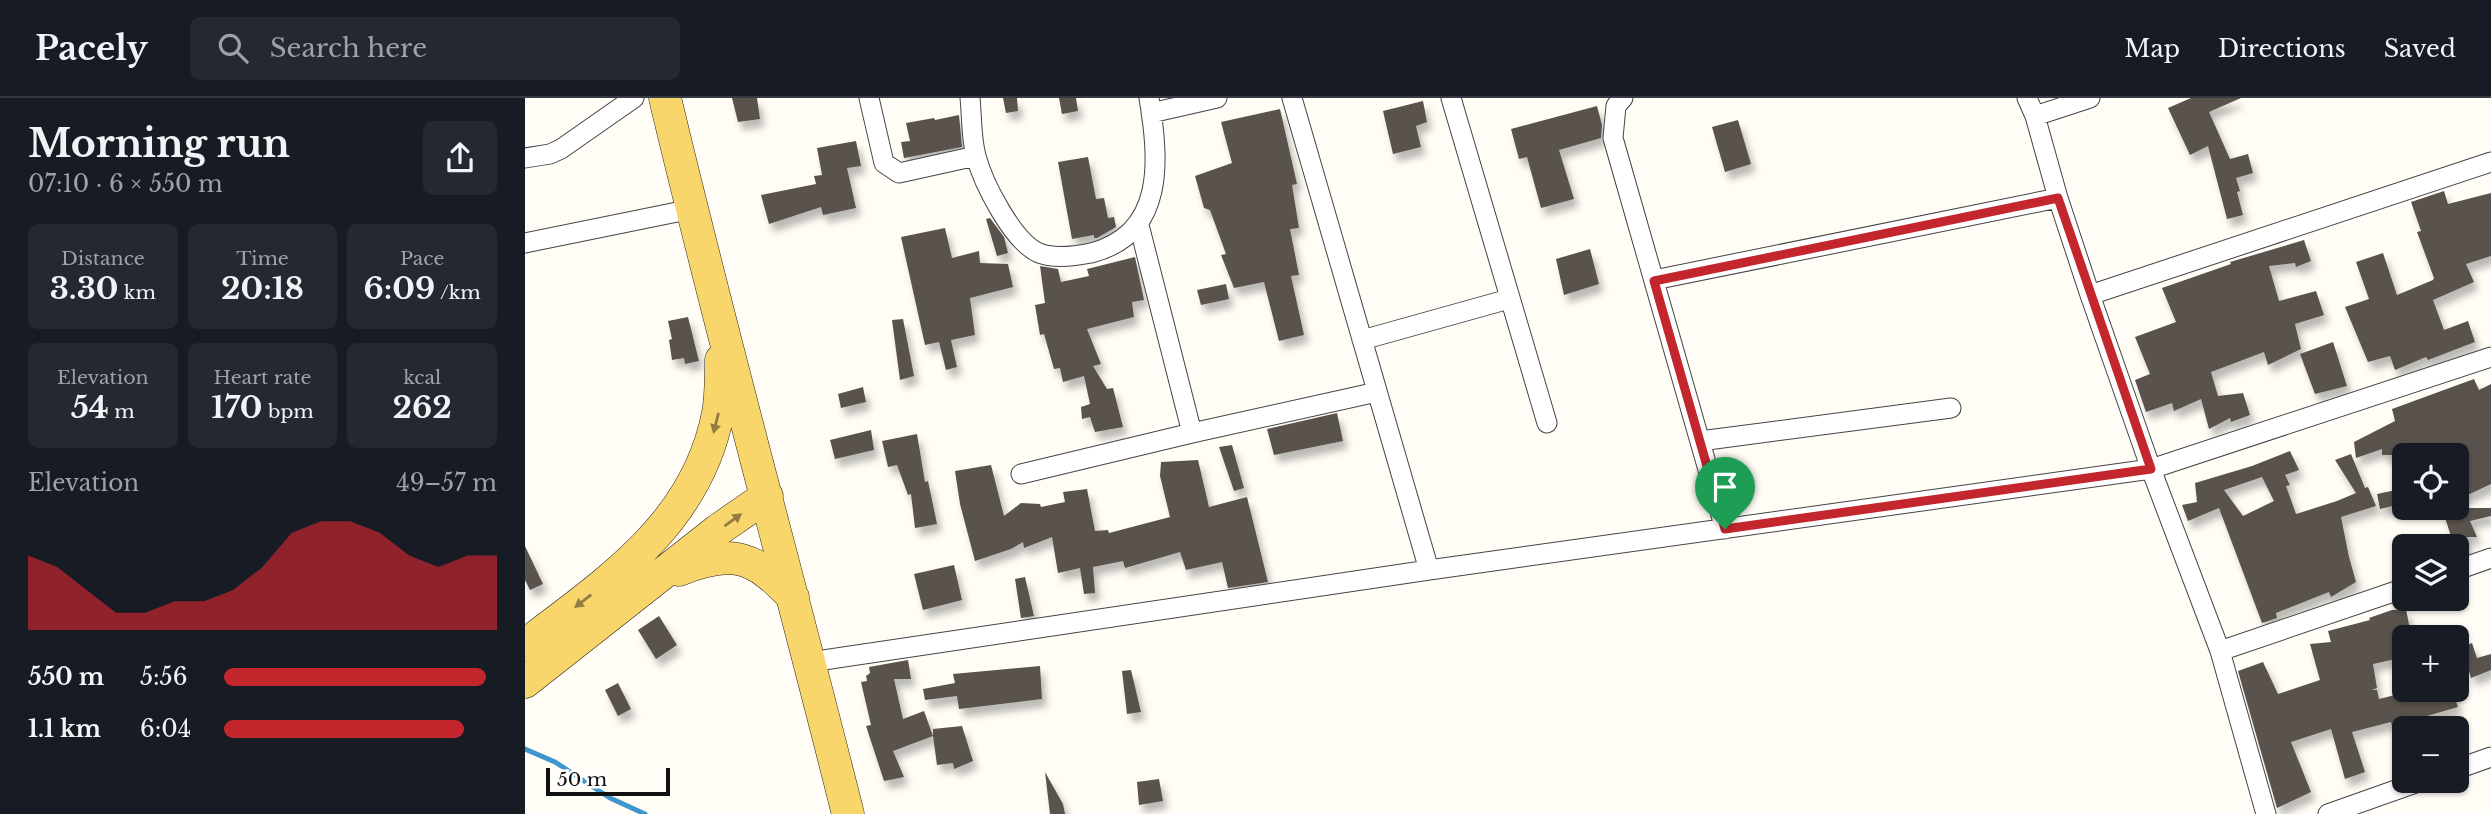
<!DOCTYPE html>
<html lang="en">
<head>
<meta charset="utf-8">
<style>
  body { margin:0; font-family:"Libre Baskerville",serif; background:#242831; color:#f1f3f6; height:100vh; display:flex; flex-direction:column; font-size:26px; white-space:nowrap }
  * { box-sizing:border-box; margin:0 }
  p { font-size:23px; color:#9ea1a6 }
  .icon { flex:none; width:38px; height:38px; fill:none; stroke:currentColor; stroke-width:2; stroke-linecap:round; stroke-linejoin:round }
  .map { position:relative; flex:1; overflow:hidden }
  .details { display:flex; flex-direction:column; background:#171b24; width:525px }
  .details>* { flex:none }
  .buttons { position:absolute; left:1867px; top:345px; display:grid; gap:14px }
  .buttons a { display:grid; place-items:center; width:77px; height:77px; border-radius:10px; background:#171b24; box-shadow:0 2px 5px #0004; font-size:35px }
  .scale { position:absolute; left:21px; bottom:18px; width:124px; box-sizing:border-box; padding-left:7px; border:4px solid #111; border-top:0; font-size:19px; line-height:24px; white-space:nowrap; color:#111; -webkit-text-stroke:5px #fff; paint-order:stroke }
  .pin { position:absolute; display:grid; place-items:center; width:60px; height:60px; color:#fff; margin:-72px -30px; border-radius:50% 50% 50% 0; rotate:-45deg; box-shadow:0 0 7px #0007 }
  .pin .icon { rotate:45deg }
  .round { display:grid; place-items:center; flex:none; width:74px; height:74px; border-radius:10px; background:#242831 }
  .headline { display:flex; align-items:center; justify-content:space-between; height:119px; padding:0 28px }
  h1 { font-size:38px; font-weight:800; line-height:52px }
  .metrics { display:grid; grid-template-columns:repeat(3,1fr); gap:10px; height:119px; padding:7px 28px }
  .metrics div { display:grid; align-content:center; border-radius:10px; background:#242831; text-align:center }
  .metrics b { font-size:30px; font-weight:800 }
  .metrics small { font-size:19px; font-weight:400 }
  .metrics p { font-size:19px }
  .chart { height:196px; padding:14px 28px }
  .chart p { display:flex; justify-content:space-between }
  .chart svg { width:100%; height:126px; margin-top:7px; fill:#c4262e; opacity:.7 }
  ul { padding:0 28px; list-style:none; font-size:23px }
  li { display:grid; grid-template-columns:112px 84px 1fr; align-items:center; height:52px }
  li i { height:18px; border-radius:9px; background:#c4262e }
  header { display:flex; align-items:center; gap:42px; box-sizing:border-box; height:98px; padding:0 35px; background:#171b24; border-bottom:2px solid #363941 }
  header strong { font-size:33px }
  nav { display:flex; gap:38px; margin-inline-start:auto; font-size:24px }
  .search { width:490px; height:63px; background:#242831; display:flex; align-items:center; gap:18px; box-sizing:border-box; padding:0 24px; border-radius:10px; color:#9ea1a6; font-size:26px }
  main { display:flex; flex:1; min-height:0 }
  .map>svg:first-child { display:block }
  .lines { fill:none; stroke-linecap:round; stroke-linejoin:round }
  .stream { stroke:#3f96cf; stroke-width:5 }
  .building { fill:#5a524d; fill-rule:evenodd; filter:url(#shadow) }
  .minor-casing { stroke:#444; stroke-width:21 }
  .primary-casing { stroke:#222; stroke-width:33 }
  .minor { stroke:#fff; stroke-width:19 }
  .primary { stroke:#f9d66b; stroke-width:32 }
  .oneway { fill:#917d42 }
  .route-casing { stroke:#fff; stroke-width:14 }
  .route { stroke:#c4262e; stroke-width:9 }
</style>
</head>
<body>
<header>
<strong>Pacely</strong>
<div class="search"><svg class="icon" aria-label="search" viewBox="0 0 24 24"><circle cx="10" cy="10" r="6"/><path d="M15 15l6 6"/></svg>Search here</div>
<nav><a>Map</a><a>Directions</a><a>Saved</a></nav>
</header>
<main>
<section class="details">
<div class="headline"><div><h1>Morning run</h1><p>07:10 · 6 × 550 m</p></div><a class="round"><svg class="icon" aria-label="share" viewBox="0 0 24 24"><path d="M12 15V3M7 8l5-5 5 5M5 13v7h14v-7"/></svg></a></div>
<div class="metrics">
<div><p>Distance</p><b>3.30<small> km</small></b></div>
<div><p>Time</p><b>20:18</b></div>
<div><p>Pace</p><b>6:09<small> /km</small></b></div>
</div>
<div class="metrics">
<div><p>Elevation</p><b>54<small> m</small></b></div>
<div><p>Heart rate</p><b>170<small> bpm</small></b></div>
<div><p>kcal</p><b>262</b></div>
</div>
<div class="chart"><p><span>Elevation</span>49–57 m</p>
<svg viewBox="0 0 160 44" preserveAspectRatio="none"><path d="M0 44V18L10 22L20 30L30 38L40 38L50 34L60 34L70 30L80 22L90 10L100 6L110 6L120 10L130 18L140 22L150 18L160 18V44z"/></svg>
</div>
<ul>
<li><b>550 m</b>5:56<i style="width:96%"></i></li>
<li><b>1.1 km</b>6:04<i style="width:88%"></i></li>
</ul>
</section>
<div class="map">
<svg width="1966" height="716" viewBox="0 0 1966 716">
  <defs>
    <filter id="shadow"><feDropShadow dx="4.5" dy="8" stdDeviation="3.5" flood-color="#0004"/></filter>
  </defs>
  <rect width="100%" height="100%" fill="#fffdf5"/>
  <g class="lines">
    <path class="stream" d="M0,651L30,664L85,700L120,716"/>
  </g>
  <path class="building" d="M207,0H232L235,21L213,24Z
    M478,0H492L493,13L481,15Z
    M534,0H551L553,13L537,16Z
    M1666,0H1716L1684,14L1705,61L1723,56L1728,75L1711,80L1715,93L1712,94L1718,117L1702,121L1683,48L1665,57L1643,10Z
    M898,3L902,24L891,28L896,49L868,56L858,13Z
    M1072,8L1077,27L1076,40L1034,52L1049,101L1016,110L1002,59L994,61L986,31Z
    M755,11L772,86L767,87L774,130L765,131L774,177L766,178L779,237L754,243L739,184L709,190L696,157L701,156L685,112L679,110L670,78L707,65L696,24Z
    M434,17L437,49L379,60L376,44L385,43L381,25L409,20L410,22Z
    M1213,22L1226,66L1200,74L1187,29Z
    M331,43L336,68L322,70L331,110L298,117L296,109L244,126L236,97L291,86L289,78L297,77L292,50Z
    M563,59L571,101L579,100L583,120L589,119L591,129L572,140H569V137L547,141L533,64Z
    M1919,93L1923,106L1966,95V158L1941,166L1949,184L1908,202L1919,232L1943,223L1950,244L1903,262L1901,259L1870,272L1865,258L1843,264L1820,209L1844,201L1831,164L1858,155L1872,197L1908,182L1909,180L1892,134L1896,133L1886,104Z
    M465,120L479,139L483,155L472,158L461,121Z
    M420,130L427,160L454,153L455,165L483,166L488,189L445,200L450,237L426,242L432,269L421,272L414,244L400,247L376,139Z
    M1779,142L1786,163L1771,169L1770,165L1744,168L1754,203L1791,193L1799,217L1770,226L1776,251L1743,267L1739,254L1686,274L1693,298L1718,295L1725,317L1706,324L1705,320L1684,331L1676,301L1649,313L1647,305L1621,314L1610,282L1625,276L1610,239L1651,224L1637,190L1706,166L1705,164Z
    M1065,151L1074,186L1039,197L1031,161Z
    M610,159L619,202L607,204L609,219L562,231L576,266L568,268L582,291L588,290L598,329L570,334L565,319L557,321L556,309L565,306L559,278L538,284L535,270L529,271L519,236L515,237L510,207L520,205L515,168L533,171L536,184L564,178L562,171Z
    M701,186L704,201L676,207L672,192Z
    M163,219L174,263L160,266L159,260L147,262L144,242L147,241L143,223Z
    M378,221L389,278L375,282L367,222Z
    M1808,244L1822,288L1790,296L1775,256Z
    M1949,281L1954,292L1966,286V386L1932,402V357H1857V351L1831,360L1829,344L1870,323L1867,311Z
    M338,289L341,304L316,310L313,296Z
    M812,315L818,343L749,357L742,331Z
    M346,332L349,352L310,361L305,342Z
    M392,336L400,384L403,383L412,426L390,430L386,396L383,397L372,367L363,369L357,343Z
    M707,347L719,390L709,393L694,349Z
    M1765,353L1774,372L1760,377L1765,387L1761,388L1771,416L1812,403L1831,395L1810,362L1826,356L1840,390L1843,389L1851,408L1816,419L1824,459L1831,484L1806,499L1804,494L1751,515L1752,520L1737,525L1694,410L1663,423L1657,407L1672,404L1670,385L1727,368ZM1737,379L1749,403L1718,418L1699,392Z
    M673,362L684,409L722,399L743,484L703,490L697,464L661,472L655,454L600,470L598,463L568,469L570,495L559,496L555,470L533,475L527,439L499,450L498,444L486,451L450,463L435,406L430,373L466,367L479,418L496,405L515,406L516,409L540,404L538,394L562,391L570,433L583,432L584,435L645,419L635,378L636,364Z
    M1880,390V405L1855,411L1852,396Z
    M1917,410H1966V418L1945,423L1952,439H1940L1944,455L1933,459L1932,448H1929Z
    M0,448L18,486L5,492L0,482Z
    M429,467L437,502L398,512L389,476Z
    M500,479L509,518L496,520L490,481Z
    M1881,511L1886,537L1875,538L1880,559L1848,566L1852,590L1847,592H1852L1854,601L1890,592H1927L1933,609L1867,628L1866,624L1827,634L1840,674L1820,681L1806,631L1766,644L1786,694L1752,710L1713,573L1738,564L1753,596L1795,582L1785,546L1806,544L1803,533L1845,522L1844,520L1867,512Z
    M134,518L152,547L131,561L113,532Z
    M1947,545L1952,560L1966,556V572L1946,580L1941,563L1932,566V550Z
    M383,562L386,581H369L378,621L399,613L408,638V631L437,628L448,663L429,671L428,665L412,667L408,638L368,653L379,679L359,683L341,628L346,627L336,584L342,583L341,578L345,575L344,569Z
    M515,568L517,601L434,611L432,598L400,602L398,591L430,585L428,576Z
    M606,572L616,614L602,616L597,573Z
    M93,585L106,611L93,618L80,592Z
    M520,674L538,706L540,716H525Z
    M634,681L638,703L614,707L612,684Z"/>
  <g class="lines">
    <defs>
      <path id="minor" d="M344,0L359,65L374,75L451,58
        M445,0C447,19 446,40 451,58C458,85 488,144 514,155C529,161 551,158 566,155C641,136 634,61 624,0
        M767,0L904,472
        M926,0L1022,325
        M1098,0L1091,8L1088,40L1200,431
        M1502,0L1510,18L1533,100L1565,197L1626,371L1695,553L1741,716
        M626,15L692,0
        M1510,18L1565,0
        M0,60L25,56L36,51L109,0
        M614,127L667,335
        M0,145L167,111
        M1129,182L1533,100
        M1565,197L1966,64
        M837,242L984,201
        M1175,343L1426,310
        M496,376L667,335L852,294
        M1932,472L1966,460
        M1695,553L1880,490
        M285,564L904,472L1626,371L1966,259
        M1932,671L1966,659
        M1803,716L1899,682"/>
      <path id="primary" d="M140,0C197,240 263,477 323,716
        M154,472C208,450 229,458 268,499
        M0,547C83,483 172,426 193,315C196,298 196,279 196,262
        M0,584L193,432L242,398"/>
    </defs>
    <use href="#minor" class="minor-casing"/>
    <use href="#primary" class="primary-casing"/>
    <use href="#minor" class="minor"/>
    <use href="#primary" class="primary"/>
  </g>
  <defs><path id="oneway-solid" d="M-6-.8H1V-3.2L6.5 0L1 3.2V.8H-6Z" transform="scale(1.75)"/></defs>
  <g class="oneway">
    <use href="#oneway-solid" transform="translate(191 325) rotate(104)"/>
    <use href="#oneway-solid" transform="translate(208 422) rotate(-36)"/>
    <use href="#oneway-solid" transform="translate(58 503) rotate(142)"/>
  </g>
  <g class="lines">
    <defs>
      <path id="route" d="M1533,100L1626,371L1200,431L1129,183Z"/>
    </defs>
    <use href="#route" class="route-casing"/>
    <use href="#route" class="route"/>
  </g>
</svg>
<div class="buttons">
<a><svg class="icon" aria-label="locate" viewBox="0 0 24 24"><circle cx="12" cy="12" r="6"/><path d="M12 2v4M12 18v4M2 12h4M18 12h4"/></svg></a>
<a><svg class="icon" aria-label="layers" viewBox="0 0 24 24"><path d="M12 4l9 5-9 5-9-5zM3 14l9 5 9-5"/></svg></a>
<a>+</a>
<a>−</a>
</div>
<div class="scale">50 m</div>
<div class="pin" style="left:1200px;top:431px;background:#1e9e55"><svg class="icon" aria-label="arrive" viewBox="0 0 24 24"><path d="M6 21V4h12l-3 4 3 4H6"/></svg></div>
</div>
</main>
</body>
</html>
